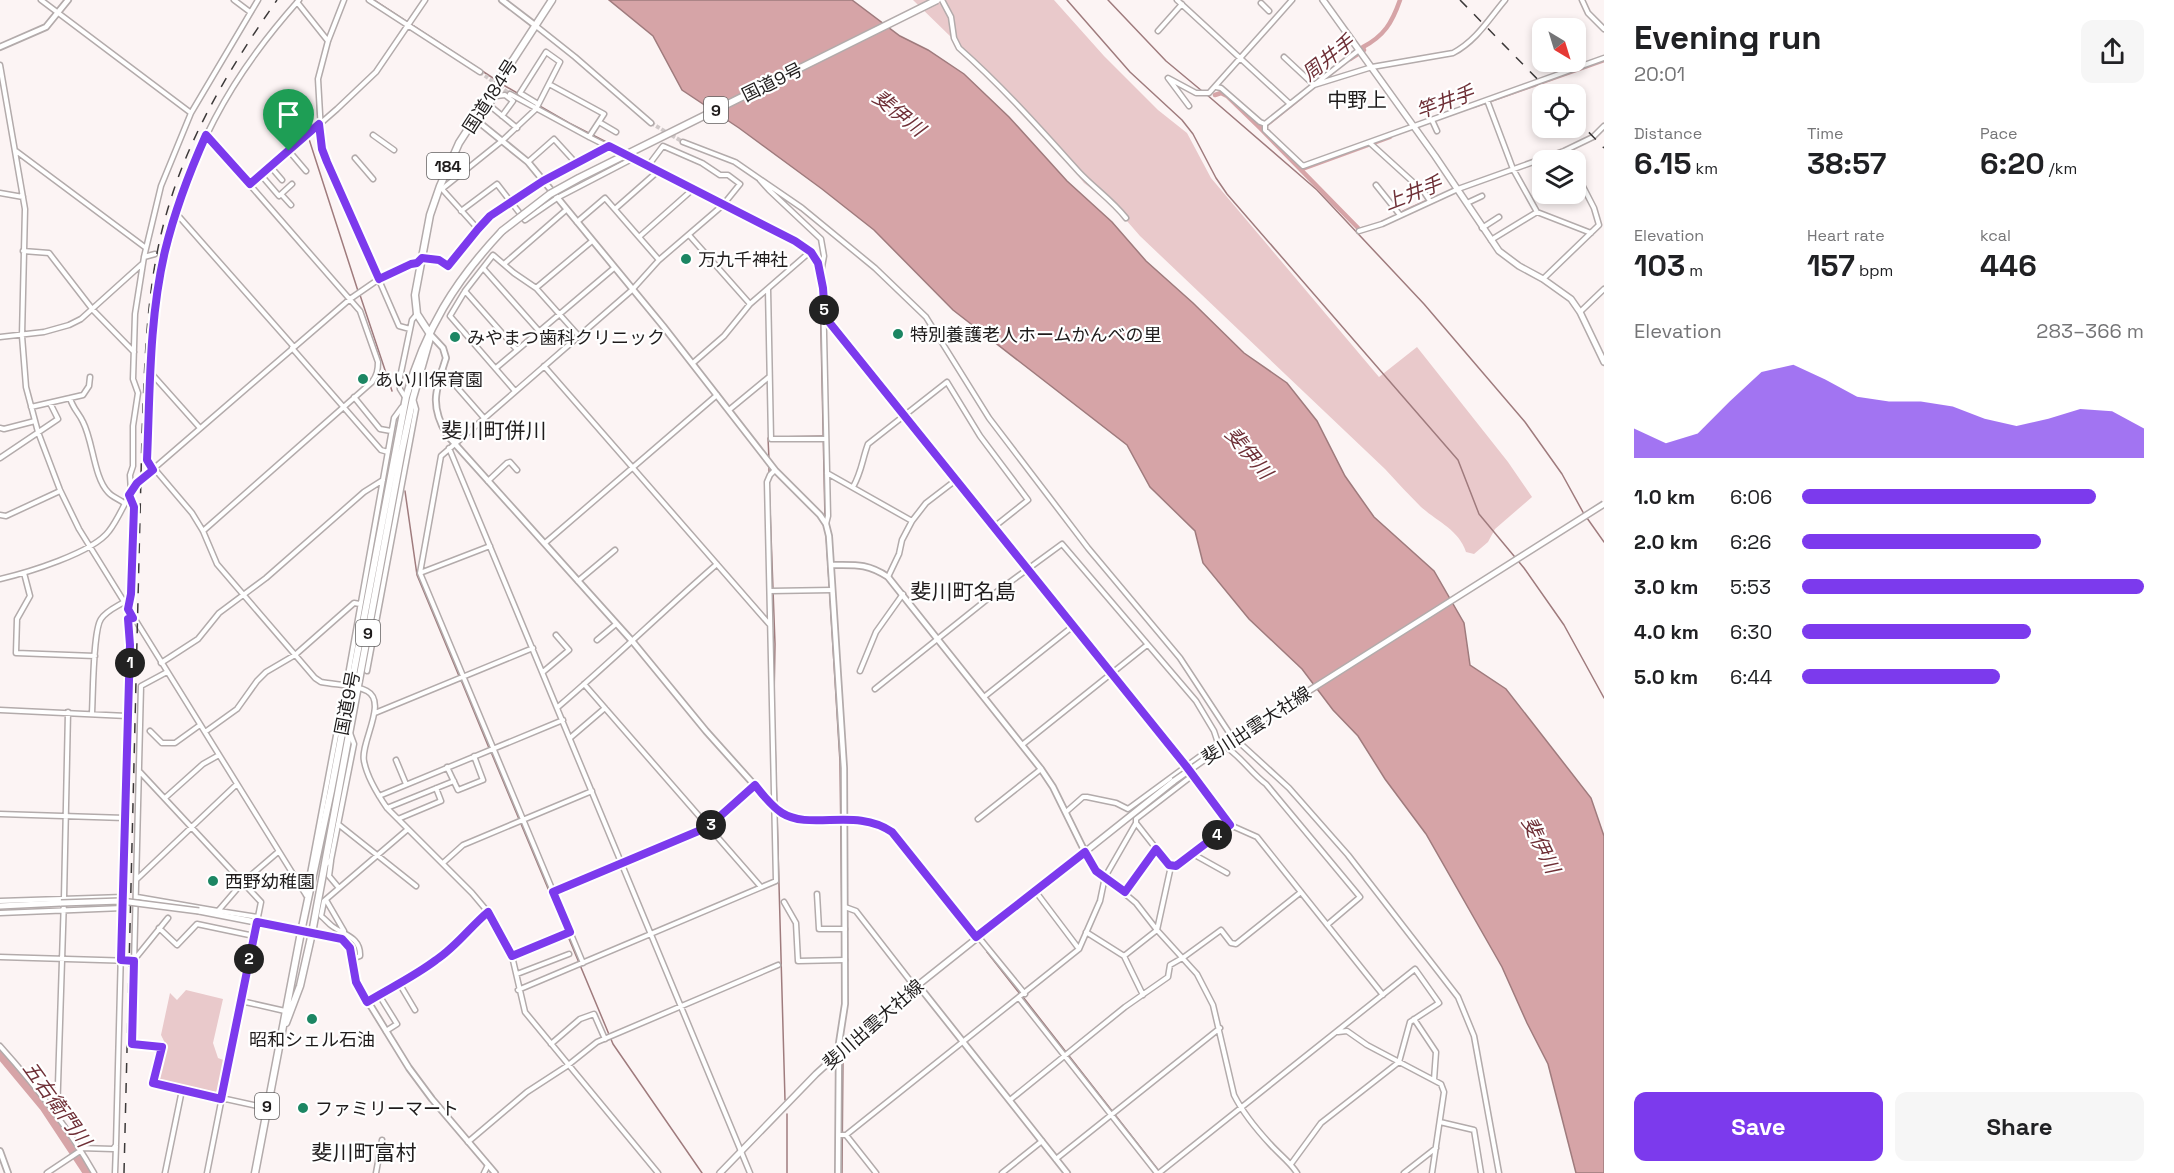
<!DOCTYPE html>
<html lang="en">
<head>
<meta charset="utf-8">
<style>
  body { margin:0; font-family:"Space Grotesk","Noto Sans JP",sans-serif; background:#f6f6f6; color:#202124; height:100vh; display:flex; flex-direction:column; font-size:22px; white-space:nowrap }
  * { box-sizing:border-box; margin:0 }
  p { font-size:20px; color:#757577 }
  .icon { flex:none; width:33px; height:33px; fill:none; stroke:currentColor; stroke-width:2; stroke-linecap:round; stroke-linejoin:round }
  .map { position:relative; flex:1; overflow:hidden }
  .details { display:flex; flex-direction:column; background:#fff; width:570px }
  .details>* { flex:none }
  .needle { width:39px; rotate:142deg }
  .buttons { position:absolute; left:1532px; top:18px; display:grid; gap:12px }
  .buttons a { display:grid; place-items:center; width:54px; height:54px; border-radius:12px; background:#fff; box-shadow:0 3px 9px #0003; font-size:30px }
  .pin { position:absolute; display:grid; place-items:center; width:51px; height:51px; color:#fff; margin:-62px -26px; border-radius:50% 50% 50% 0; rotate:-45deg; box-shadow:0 0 6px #0007 }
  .pin .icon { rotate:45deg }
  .km { position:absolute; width:30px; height:30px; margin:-15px; border-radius:50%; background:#222; color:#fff; font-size:16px; line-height:30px; text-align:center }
  .round { display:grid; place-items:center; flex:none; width:63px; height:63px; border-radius:12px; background:#f6f6f6 }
  .summary { display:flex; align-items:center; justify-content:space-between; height:102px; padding:0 30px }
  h1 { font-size:33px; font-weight:600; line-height:45px }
  .figures { display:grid; grid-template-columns:repeat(3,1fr); gap:9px; height:102px; padding:6px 30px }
  .figures div { display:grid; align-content:center }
  .figures b { font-size:30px; font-weight:600 }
  .figures small { font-size:16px; font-weight:400 }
  .figures p { font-size:16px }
  .chart { height:168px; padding:12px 30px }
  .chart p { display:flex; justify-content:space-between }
  .chart svg { width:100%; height:108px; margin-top:6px; fill:#7c3aed; opacity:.7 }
  .button { display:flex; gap:12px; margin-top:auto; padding:12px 30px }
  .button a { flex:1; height:69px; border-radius:12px; background:#7c3aed; color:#fff; font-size:24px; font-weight:600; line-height:69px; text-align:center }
  .button a+a { background:#f6f6f6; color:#202124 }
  ul { padding:0 30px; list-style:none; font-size:20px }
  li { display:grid; grid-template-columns:96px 72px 1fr; align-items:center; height:45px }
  li i { height:15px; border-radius:8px; background:#7c3aed }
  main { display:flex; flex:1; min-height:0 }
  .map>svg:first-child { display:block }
  .green { fill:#e9c9cb }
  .water { fill:#d6a4a7; stroke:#9f7b7d; stroke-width:1.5 }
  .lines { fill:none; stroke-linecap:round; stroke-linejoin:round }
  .stream { stroke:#9f7b7d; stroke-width:1.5 }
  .canal { stroke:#d6a4a7; stroke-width:4.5 }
  .river { stroke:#d6a4a7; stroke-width:8 }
  .minor-tunnel { stroke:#d0c9c9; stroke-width:4; stroke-dasharray:4 2; stroke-linecap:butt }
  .minor-casing { stroke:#b3abab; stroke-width:7 }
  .tertiary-casing { stroke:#b3abab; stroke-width:8 }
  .secondary-casing { stroke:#b3abab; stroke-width:8 }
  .trunk-casing { stroke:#b3abab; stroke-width:9 }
  .minor { stroke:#fff; stroke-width:4 }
  .tertiary { stroke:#fff; stroke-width:4.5 }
  .secondary { stroke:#fff; stroke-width:5 }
  .trunk { stroke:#fff; stroke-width:6 }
  .rail { stroke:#3c3939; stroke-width:1.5; stroke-dasharray:10 10; stroke-linecap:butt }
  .secondary-bridge-casing { stroke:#b3abab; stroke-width:8; stroke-linecap:butt }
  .trunk-bridge-casing { stroke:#b3abab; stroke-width:9; stroke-linecap:butt }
  .secondary-bridge { stroke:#fff; stroke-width:5 }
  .trunk-bridge { stroke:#fff; stroke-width:6 }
  .route-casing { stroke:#fff; stroke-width:12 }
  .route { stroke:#7c3aed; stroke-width:8 }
  .poi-dot { fill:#1c8663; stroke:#fff; stroke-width:2 }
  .labels { text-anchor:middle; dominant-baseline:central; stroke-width:4.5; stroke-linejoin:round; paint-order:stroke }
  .shield { fill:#fff; stroke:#626060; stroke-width:1.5 }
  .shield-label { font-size:16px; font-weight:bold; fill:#1f1c1c }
  .street-label { font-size:18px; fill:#1f1c1c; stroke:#fff }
  .poi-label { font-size:18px; fill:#1f1c1c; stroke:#fff; text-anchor:start }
  .water-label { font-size:20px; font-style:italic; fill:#6f3037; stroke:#fff }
  .neighbourhood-label { font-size:20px; fill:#1f1c1c; stroke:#fff }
  .quarter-label { font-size:21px; fill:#1f1c1c; stroke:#fff }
</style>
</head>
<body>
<main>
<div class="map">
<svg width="1604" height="1173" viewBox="0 0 1604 1173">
  <rect width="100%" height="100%" fill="#fcf4f4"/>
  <path class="green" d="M913,0H1054L1104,56L1158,110L1187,133L1211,178L1379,377L1417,347L1508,462L1532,497L1495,529L1488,542L1474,554L1466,552C1459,530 1438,522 1421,507C1409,495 1397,482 1385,469L1140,236L1113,205L1084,183L1047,137L958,50L952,38Z
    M186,990L223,999L213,1043L218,1058L226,1061L220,1093L159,1080L166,1045L161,1035L170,993L177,1000Z"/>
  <path class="water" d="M609,0H852L900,36L928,50L964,74L1009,117L1067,181L1112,222L1146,261L1193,303L1244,353L1287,383L1317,421L1345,476L1374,517L1434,571L1464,623L1470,665L1506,689L1591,798L1604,836V1173H1576L1548,1064L1527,1023L1502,967L1426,834L1385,779L1358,736L1333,710L1302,669L1249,619L1203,563L1195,531L1150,487L1127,445L953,310L874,230L822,189L739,128L682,90L653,36Z"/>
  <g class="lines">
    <path class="stream" d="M374,0L496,80
      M1067,0L1130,72L1182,120L1193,134L1216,178L1227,194L1458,460L1479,514L1524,568L1564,625L1604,698
      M1108,0L1166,61L1202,91
      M318,73L322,57
      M500,83L569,123L624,151
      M317,92L318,124
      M1206,94L1317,190L1424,304L1525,422L1562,474L1584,514
      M308,136L358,291
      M631,155L790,236
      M808,254L818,274L820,287L825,519
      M360,295L392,391
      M776,437L822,436
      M769,460L768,438H771
      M769,465V475
      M769,480L775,644L774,700
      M405,491L417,575L459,676
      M1587,518L1604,542
      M826,533L840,762L842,927
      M461,680L489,748
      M775,741L785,1100
      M491,752L613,1044L702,1173
      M842,932L843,1003
      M987,952L1020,994
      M1023,997L1159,1171
      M787,1173V1114
      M842,1173L843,1057"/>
    <path class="canal" d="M1350,59L1364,50L1363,47C1384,36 1392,23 1400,0
      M1215,95L1221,93L1227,96L1261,129
      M1301,97L1261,129L1360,230L1363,229
      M1474,106L1604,60
      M1300,165L1305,168L1390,137
      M1404,212L1437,197"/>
    <path class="river" d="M0,1055L44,1108L87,1173"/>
    <path class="minor-tunnel" d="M480,72L510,94
      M651,123L683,142"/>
    <defs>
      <path id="minor" d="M41,0L191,113
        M234,0L250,12
        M299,0C284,17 269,35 256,53C194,137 160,238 152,342C149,381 149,421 147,460L192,513L203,531L217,564L315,678L321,682C335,685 355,684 367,691C388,702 360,743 364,761C367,777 378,795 387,808L472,893L488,912L512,956L525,1012L658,1173
        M344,0L328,41L318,79L322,149L399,326L410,329
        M369,0L480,72
        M942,0L951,17L954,38L959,48C1002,86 1040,129 1079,172C1094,188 1112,200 1126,218
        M1177,0L1290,104
        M1582,0L1588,13L1604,29
        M297,2L328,41
        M1261,3L1269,11
        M536,26L575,57L651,123
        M1158,31L1182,4
        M1284,57L1314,85L1359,50
        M0,65L25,209L22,336L26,387L38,432L60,490L79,529L306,895
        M549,84L604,114L589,137
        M1216,87L1221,88L1260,122L1265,124L1314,85L1372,67L1453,53C1476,41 1489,19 1505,0
        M510,94L589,137L795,241C816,255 819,263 823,288L828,516L826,524
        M1487,100L1513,169L1537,212
        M1189,106L1168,78L1196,93H1209L1292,0
        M502,116L513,101L505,95L496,96L489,105L517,128
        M1432,120L1437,131
        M599,122L616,132
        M1265,124V130L1303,166L1604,58
        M206,135L250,185L337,109L376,72L425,0
        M373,135L394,150
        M683,142L735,162L802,208L875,268L926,317L989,418L1088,548L1180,658L1230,734L1289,788L1348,855L1458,997L1474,1036L1499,1173
        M1370,143L1424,192L1430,201
        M16,151L146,248
        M289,151L306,171
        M1564,151L1570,160
        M355,158L373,179
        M528,162L554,139L575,162
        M270,166L282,180
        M261,175L279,196L292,184
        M760,180L769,190L821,239L824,256L821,272
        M1376,185L1400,215
        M442,189L503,140L536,109L560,62L546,52L520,93L538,104
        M442,189L478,229
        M0,193L23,197
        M281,194L291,205
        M1467,203L1482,196
        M615,209L657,172
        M461,211L497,184L525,220L557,198L632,159
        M175,212L294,347
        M577,222L605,198L659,260
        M1482,228L1499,217
        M1359,231L1382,224L1458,189L1564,151L1593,137L1604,126
        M689,235L750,304
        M639,237L692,190
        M1491,240L1537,212L1591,233
        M23,251L49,253L93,310L134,352
        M144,257L155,254
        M504,264L566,210
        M483,268L539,331
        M1543,279L1599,225L1594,208L1575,171
        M536,288L592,241
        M768,289L771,439H826
        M465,291L517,350
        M1580,312L1604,289
        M825,317L1186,766L1230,825C1214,838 1197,855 1178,865C1173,867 1174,866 1169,865L1136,823V819L1193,775
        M0,337L44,332L69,325L81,319L142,264
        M292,348L381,450L388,452
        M693,363L724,336L750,304L811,251
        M544,366L770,625
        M496,368L614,268
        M442,370L484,418
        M151,373L200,428
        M515,391L450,316L465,291L493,255L514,273L536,288L578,335
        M354,397L380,429L391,431
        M405,397L400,389L399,382L412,320L417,314
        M70,398C73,409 79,413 83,422C93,441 94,478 108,492C112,497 119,499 124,503
        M31,407L83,395L89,386L90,377
        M729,410L769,377
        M0,428L4,429L35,421
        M449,448L750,1173
        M0,458L58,419L50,403
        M827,473L912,521
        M488,481L507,463L510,462L517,470
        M853,487C862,471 862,460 868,444L947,382L980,436L1028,500L994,527
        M131,492L130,475L133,466V426L138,393L133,379L135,314L144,257L161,186L191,113L258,0
        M0,515L6,516L60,491
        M203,531L372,382C377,375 378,370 378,362L360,311L250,185
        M545,543L717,395
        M24,573L30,596L17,619L16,653L95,656
        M420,573L490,546
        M888,577L899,554L902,540L912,521L926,503L956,480
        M0,579C26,573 93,553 109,531C120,517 126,498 137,483L350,299L379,279L411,264L417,263L421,258L439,260L449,266L478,229L490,216L543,181L609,146
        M578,581L615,550
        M770,591L832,590
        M128,608L131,594L133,507L129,495
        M597,640L616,624
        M161,663L198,639L219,613L266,578L364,492L383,480
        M367,671L416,409L414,402
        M860,671L876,632L903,594
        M167,672L141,686L132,1044L162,1047L153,1083L267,1108
        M543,672L569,650L556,635
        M348,675L394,418L402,407
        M584,684L761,887
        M875,689L995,593L1062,544L1196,701L1214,731L1218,743L1128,809L1116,803L1087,797H1083L1066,812
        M984,697L1072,627
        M558,707C612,661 663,611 717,564
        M0,710L127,716L116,1145L113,1149L80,1148V1151L47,1173
        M92,713C93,696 93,630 101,619C106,611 116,607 124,602
        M375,713L533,648
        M127,716L130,645L128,619L133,618
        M150,731L162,743H175L200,725
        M205,732L237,709L257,681L266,672L295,655L354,603L360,604
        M570,738L605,708
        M1022,745L1147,645
        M1223,745C1239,754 1251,773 1266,784L1360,897L1327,925
        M396,760L406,784
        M447,767L458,790L483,780L474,756
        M140,772L261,902L241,1001L285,1011
        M379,796L563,720
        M165,798L203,764L219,755
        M387,808L454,781
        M0,814L125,818
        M398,819L441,801L436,788
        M978,819L1041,769
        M338,824L416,886
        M1230,825L1257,837L1383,995
        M1085,852L1092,866L1136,903L1157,930L1197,974L1213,1005L1234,1095C1243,1113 1257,1130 1271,1145C1280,1155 1290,1162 1297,1173
        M1193,854L1227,873
        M331,861L329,876L339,888
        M443,863L463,845L592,791
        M326,864L331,860L354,744L350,733
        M137,879L237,784
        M553,892L708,827L755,785
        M1036,892L1079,949
        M1125,892L1156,849
        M817,894L819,929H845
        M306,895L338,725L344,715
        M137,897L218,911L243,882L278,852
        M326,900L344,931
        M0,901L124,897
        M784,902L796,923L798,961L845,960
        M845,907L856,911L915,987
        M219,911L258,917
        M0,913L123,908
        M159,928L177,945L197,924L254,936
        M1086,932L1124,956L1143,995
        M977,937L981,940L1025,994
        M512,956L570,932
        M1124,956L1157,930L1171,866
        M0,957L134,961
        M352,959L360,956C361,937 344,935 332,926C328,923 325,919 321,916L324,901L408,829
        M134,960L168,918
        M583,963L420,573L441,456L632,290L659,260L723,205L740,184L728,175H720L702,163L663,146L648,166
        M517,974L569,954
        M399,983L415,1010
        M518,990L776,881L767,482L770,475L775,470
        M379,995L397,1024L386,1031
        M1019,998L1157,1173
        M367,1002C390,988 415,976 436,960C456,947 470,927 488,912
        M1414,1019L1436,1052L1434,1080
        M1338,1032L1347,1031L1367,1045L1441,1084L1444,1092L1432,1173
        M551,1044L580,1019L594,1014L605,1039
        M0,1046C35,1085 68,1127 94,1173
        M1010,1100L1125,1007L1168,977L1170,965L1184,957L1221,930L1231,943L1236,944L1301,892
        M57,1116L64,898L68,712
        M1440,1122L1474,1130L1481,1173
        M839,1135H846L1079,949L1100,901L1105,877L1136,823
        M846,1135L876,1173
        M468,1142L527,1092L567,1066L597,1042L778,965
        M1056,1159L1220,1028
        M115,1173L116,1146
        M165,1173L182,1090
        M207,1173L241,1001
        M376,1173L382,1140
        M484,1173L488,1165
        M1002,1173L1042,1141
        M1159,1173L1415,969L1439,1003L1410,1022L1399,1062L1321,1123L1291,1164
        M1404,1173L1436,1148"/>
      <path id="tertiary" d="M502,0L536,26
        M0,47L46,27L68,0
        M475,119L528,162L663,326L775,470L820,515L826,524L829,536L844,768L845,1004L839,1043L838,1173
        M430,334L443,348L446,358C436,389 429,405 447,435L633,642L706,731L775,808L790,817L806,819L868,821L883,826L892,833L977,937
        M831,565C855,565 867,563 888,577L1041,769L1053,787L1085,852
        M312,933L338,936L347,943L350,948L356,982L409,1068L432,1099L495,1173
        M918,985L1067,1173
        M0,1151L8,1173"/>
      <path id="secondary" d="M1323,0L1435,156L1499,251L1519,266L1543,279L1571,299L1580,312L1604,362
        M0,906L61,903
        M199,911L312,933
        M720,1173L816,1074L883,1013L1174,781"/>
      <path id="trunk" d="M430,334L417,314L415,295L430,215L440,186L459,143L552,0
        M286,1023L300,986L312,933L401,455L413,398L430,338
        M255,1173L301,932L331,791L406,397C425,330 454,282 502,231"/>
    </defs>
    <use href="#minor" class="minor-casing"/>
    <use href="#tertiary" class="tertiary-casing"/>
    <use href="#secondary" class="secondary-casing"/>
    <use href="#trunk" class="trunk-casing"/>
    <use href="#minor" class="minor"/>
    <use href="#tertiary" class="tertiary"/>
    <use href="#secondary" class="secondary"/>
    <use href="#trunk" class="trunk"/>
    <path class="rail" d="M1460,0L1552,94
      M1575,118L1604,148
      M124,1173L142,435C145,358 146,279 169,205C191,131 233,63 277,0"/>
    <defs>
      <path id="secondary-bridge" d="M1174,781L1239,735L1604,504
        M61,903L121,901L199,911"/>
      <path id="trunk-bridge" d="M502,231L550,194L579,178L937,0"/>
    </defs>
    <use href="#secondary-bridge" class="secondary-bridge-casing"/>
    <use href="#trunk-bridge" class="trunk-bridge-casing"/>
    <use href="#secondary-bridge" class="secondary-bridge"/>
    <use href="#trunk-bridge" class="trunk-bridge"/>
  </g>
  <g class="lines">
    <defs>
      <path id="route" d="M319,124L322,149L327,162L379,279L411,264L417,263L422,258L439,260L448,266L478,229L490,216L543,181L609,146L795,241L811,252L818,263L823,288L825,317L1186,766L1230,825L1176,866L1169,865L1156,849L1125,892L1096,871L1085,852L976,937L892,832C856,807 811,831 782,813C771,806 763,795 755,785L708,827L553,892L570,932L512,956L488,912C470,927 456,947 436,960C415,976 390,988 367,1002L356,982L350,948L342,939L257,922L221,1099L153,1083L162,1047L132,1044L134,961L121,960L130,645L128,619L133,618L128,609L131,594L134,507L129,495L137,483L153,470L147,460C150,391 149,319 165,251C175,210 189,173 206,135L250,184Z"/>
    </defs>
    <use href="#route" class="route-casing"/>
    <use href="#route" class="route"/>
  </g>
  <g class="poi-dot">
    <circle cx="686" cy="259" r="6"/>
    <circle cx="898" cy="334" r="6"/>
    <circle cx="455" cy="337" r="6"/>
    <circle cx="363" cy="379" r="6"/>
    <circle cx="213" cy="881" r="6"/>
    <circle cx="312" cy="1019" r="6"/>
    <circle cx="303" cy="1108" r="6"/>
  </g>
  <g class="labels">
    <g class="shield">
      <rect x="704" y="97" width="24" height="26" rx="4.5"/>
      <rect x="427" y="153" width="42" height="26" rx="4.5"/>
      <rect x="356" y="620" width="24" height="26" rx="4.5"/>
      <rect x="255" y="1093" width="24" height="26" rx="4.5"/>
    </g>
    <g class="shield-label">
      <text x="716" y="110">9</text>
      <text x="448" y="166">184</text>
      <text x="368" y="633">9</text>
      <text x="267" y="1106">9</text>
    </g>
    <g class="street-label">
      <text transform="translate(772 82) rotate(-26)">国道9号</text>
      <text transform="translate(490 96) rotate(-57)">国道184号</text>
      <text transform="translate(347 703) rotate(-79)">国道9号</text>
      <text transform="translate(1256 725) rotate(-33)">斐川出雲大社線</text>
      <text transform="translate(873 1024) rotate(-41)">斐川出雲大社線</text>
    </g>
    <g class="poi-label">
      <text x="698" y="259">万九千神社</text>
      <text x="910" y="334">特別養護老人ホームかんべの里</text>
      <text x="467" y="337">みやまつ歯科クリニック</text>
      <text x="375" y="379">あい川保育園</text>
      <text x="225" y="881">西野幼稚園</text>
      <text x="312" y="1039" text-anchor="middle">昭和シェル石油</text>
      <text x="315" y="1108">ファミリーマート</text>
    </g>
    <g class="water-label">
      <text transform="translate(1328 58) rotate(-38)">周井手</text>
      <text transform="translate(1445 102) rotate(-20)">竿井手</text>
      <text transform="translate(899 113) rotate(39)">斐伊川</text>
      <text transform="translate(1413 193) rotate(-21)">上井手</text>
      <text transform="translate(1249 453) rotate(50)">斐伊川</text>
      <text transform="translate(1541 845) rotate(64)">斐伊川</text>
      <text transform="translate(57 1104) rotate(54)">五右衛門川</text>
    </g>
    <g class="neighbourhood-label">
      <text x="1357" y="100">中野上</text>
    </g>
    <g class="quarter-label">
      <text x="494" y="430">斐川町併川</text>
      <text x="963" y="591">斐川町名島</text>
      <text x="364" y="1152">斐川町富村</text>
    </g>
  </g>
</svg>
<div class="buttons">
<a><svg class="needle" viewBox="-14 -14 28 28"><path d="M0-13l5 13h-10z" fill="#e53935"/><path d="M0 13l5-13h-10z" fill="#757577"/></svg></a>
<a><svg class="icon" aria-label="locate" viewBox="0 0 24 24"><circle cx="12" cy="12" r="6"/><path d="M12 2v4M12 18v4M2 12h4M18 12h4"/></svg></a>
<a><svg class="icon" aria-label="layers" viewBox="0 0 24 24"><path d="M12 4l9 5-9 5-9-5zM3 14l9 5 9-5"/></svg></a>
</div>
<div class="pin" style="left:289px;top:151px;background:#1e9e55"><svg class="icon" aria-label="arrive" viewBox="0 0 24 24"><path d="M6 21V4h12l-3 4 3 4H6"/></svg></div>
<b class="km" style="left:130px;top:663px">1</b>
<b class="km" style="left:249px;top:959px">2</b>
<b class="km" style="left:711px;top:825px">3</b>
<b class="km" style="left:1217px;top:835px">4</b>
<b class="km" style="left:824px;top:310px">5</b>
</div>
<section class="details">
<div class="summary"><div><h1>Evening run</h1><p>20:01</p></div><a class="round"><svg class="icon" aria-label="share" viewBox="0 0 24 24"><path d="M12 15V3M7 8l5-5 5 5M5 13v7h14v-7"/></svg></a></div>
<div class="figures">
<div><p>Distance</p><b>6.15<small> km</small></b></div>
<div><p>Time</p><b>38:57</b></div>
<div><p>Pace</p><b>6:20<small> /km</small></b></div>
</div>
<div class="figures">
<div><p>Elevation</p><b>103<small> m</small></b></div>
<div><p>Heart rate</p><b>157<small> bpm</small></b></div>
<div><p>kcal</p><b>446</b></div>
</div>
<div class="chart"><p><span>Elevation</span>283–366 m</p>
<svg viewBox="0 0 160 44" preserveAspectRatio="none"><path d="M0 44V32L10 38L20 34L30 21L40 9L50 6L60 12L70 19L80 21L90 21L100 23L110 28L120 31L130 28L140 24L150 25L160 32V44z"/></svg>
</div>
<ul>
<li><b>1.0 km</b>6:06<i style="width:86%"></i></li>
<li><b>2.0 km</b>6:26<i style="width:70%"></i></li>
<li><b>3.0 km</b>5:53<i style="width:100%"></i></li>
<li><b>4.0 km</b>6:30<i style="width:67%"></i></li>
<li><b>5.0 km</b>6:44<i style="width:58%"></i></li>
</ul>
<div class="button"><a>Save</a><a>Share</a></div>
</section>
</main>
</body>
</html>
